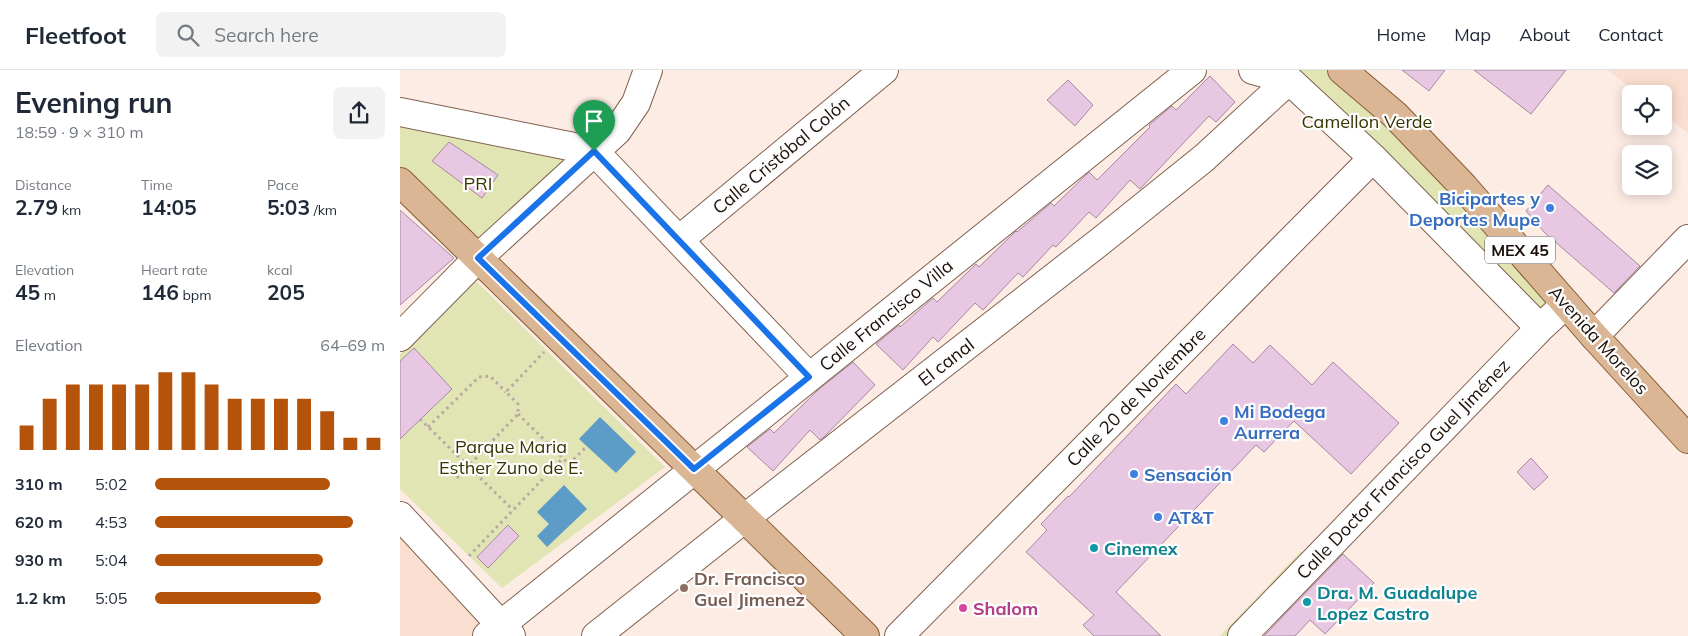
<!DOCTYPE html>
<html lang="en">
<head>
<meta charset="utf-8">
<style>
  body { margin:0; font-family:Mulish,sans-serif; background:#f2f2f3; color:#1f2937; height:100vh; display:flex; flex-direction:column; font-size:19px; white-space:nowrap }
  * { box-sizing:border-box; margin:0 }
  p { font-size:16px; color:#747a83 }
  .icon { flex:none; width:28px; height:28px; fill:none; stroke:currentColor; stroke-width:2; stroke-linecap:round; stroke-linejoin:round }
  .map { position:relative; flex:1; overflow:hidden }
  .drawer { display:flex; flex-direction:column; background:#fff; width:400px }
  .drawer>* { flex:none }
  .fabs { position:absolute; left:1222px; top:15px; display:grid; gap:10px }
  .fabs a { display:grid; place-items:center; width:50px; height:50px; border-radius:8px; background:#fff; box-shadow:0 2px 12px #0003; font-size:25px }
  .pin { position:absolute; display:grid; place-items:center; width:42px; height:42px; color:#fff; margin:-51px -21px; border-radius:50% 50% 50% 0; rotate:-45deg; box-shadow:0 0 5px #0007 }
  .pin .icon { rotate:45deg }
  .round { display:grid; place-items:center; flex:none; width:52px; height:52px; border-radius:8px; background:#f2f2f3 }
  .overview { display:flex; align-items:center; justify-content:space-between; height:85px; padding:0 15px }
  h1 { font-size:28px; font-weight:700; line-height:38px }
  .stats { display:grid; grid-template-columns:repeat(3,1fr); gap:8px; height:85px; padding:5px 15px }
  .stats div { display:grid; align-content:center }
  .stats b { font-size:21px; font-weight:700 }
  .stats small { font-size:14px; font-weight:400 }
  .stats p { font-size:14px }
  .chart { height:140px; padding:10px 15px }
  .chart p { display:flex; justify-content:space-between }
  .chart svg { width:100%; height:90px; margin-top:5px; stroke:#b45309; stroke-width:6 }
  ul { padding:0 15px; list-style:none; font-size:16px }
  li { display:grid; grid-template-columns:80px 60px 1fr; align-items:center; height:38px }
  li i { height:12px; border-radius:6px; background:#b45309 }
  header { display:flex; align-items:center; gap:30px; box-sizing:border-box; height:70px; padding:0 25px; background:#fff; border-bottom:1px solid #e0e1e3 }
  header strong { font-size:24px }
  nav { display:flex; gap:28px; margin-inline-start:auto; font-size:18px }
  .search { width:350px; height:45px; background:#f2f2f3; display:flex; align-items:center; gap:12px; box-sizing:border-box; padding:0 18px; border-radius:8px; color:#747a83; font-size:19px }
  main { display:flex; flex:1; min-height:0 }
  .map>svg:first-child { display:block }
  .built { fill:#faded0 }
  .green { fill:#e1e4b3 }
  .water { fill:#5c9cc6 }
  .building { fill:#e7c7e1; stroke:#a789a2 }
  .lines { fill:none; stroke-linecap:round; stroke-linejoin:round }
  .minor-casing { stroke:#816150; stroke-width:30 }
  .major-casing { stroke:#885c35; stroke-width:30 }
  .path { stroke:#b7a8a1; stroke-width:3; stroke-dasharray:2.5 4; stroke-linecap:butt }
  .minor { stroke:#fff; stroke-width:28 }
  .major { stroke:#dab694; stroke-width:28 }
  .route-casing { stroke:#fff; stroke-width:10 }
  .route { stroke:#1a73e8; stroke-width:6 }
  .shop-dot { fill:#3f7fe0; stroke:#fdfdfd; stroke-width:2 }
  .culture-dot { fill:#0f9aa8; stroke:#fdfdfd; stroke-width:2 }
  .education-dot { fill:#8d6e63; stroke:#fdfdfd; stroke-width:2 }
  .hotel-dot { fill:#d1479c; stroke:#fdfdfd; stroke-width:2 }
  .labels { text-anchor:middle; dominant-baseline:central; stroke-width:4.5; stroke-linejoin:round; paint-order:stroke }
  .shield { fill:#fdfdfd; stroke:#605652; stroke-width:1 }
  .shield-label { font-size:16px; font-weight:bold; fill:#1c0f09 }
  .park-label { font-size:18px; fill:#353600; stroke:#fdfdfd }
  .street-label { font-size:18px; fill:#1c0f09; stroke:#fdfdfd }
  .shop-label { font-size:18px; font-weight:bold; fill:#366cbe; stroke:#fdfdfd; text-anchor:start }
  .culture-label { font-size:18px; font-weight:bold; fill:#0d838f; stroke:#fdfdfd; text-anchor:start }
  .education-label { font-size:18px; font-weight:bold; fill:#785e54; stroke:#fdfdfd; text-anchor:start }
  .hotel-label { font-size:18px; font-weight:bold; fill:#b23c85; stroke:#fdfdfd; text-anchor:start }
</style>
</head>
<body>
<header>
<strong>Fleetfoot</strong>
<div class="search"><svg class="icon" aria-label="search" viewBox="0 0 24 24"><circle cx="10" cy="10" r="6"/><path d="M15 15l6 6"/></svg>Search here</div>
<nav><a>Home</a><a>Map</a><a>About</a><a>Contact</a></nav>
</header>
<main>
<section class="drawer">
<div class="overview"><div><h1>Evening run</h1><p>18:59 · 9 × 310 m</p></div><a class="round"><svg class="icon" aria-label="share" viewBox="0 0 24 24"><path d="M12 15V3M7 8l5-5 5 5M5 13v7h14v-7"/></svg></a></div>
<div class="stats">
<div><p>Distance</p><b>2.79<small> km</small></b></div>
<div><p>Time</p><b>14:05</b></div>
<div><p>Pace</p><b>5:03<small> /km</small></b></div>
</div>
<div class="stats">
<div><p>Elevation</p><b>45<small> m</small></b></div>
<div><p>Heart rate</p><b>146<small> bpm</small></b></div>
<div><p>kcal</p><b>205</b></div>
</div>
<div class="chart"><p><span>Elevation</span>64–69 m</p>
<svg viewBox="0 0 160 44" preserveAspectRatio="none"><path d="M5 44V32M15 44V19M25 44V12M35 44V12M45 44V12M55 44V12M65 44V6M75 44V6M85 44V12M95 44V19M105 44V19M115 44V19M125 44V19M135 44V25M145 44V38M155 44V38"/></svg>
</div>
<ul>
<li><b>310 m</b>5:02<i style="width:76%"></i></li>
<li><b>620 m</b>4:53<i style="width:86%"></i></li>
<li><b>930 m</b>5:04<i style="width:73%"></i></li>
<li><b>1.2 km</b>5:05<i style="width:72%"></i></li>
</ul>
</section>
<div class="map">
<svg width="1288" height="566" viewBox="0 0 1288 566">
  <rect width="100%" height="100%" fill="#fcece4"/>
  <path class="built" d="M1208,0H1288V63L1264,44V24H1238Z
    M0,447L101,555L87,566H0Z"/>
  <path class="green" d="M858,0H934L1166,234L1134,264L973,88Z
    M0,42L194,81L78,188L0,112Z
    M76,211L265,397L102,518L0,419V284Z
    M901,481L905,486L828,566H820Z"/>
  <path class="water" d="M200,347L236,382L216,403L179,369Z
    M164,415L187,439L147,477L137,466L149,454L137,442Z"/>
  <path class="building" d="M1002,0H1045L1029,21Z
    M1074,0H1166L1131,44Z
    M810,6L835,32L816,52L809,46L740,119L730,110L696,148L689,142L656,177L653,175L623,207L618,203L583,240L575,233L538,272L533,267L503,300L476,274L499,255L500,257L533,228L537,232L576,194L579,197L616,161L617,162L651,133L654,136L689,102L697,110L750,57L749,55L754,51L772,36L776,40Z
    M668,10L693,35L675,56L647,30Z
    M49,72L98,105L82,128L32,91Z
    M1148,115L1240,196L1214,223L1145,163L1126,141Z
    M0,140L54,188L0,235Z
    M833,274L853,293L870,275L912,315L933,292L999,353L951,404L894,351L864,382L856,375L716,522L761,566H694L683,555L694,545L626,482L647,460L641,454L668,426L669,427L776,314L786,324Z
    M14,278L52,319L0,369V291Z
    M453,292L475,315L424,367L420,370L410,360L373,401L347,377L370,359L374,363L418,320Z
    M1131,388L1148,407L1134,420L1117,402Z
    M108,455L119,466L88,498L77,487Z
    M943,484L974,513L925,564L910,550L895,566H864Z"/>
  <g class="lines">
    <defs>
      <path id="minor" d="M853,0L889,10L973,88L1140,258
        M0,42L194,81L409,307
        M279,170L484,0
        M1194,266L1288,169
        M0,267L78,188L217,61L236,33L248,0
        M0,446L111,566
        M87,566L792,0
        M196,566L345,448L702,170L804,88L889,10
        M499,566L973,88
        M842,566L1140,258L1166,234"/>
      <path id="major" d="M942,0L995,45L1064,117L1194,266L1288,369
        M0,112L465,566"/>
    </defs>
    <use href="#minor" class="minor-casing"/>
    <use href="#major" class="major-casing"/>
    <path class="path" d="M118,344L169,394L187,376
      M20,349L113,440
      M28,357L79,307L90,306L106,322
      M57,408L118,344V334L106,322L144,282
      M69,486L163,388"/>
    <use href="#minor" class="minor"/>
    <use href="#major" class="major"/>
  </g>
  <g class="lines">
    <defs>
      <path id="route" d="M194,81L409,307L294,399L78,188Z"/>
    </defs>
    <use href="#route" class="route-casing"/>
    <use href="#route" class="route"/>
  </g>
  <g class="shop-dot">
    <circle cx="1150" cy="138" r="5"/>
    <circle cx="824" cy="351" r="5"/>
    <circle cx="734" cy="404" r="5"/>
    <circle cx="758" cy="447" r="5"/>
  </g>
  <g class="culture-dot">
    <circle cx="694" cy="478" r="5"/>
    <circle cx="907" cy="532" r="5"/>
  </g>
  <circle class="education-dot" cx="284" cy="518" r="5"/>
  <circle class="hotel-dot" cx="563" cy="538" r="5"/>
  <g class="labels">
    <rect class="shield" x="1085" y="166.5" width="70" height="27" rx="4"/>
    <g class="shield-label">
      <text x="1120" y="180">MEX 45</text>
    </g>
    <g class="park-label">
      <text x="967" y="51">Camellon Verde</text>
      <text x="78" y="113">PRI</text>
      <text x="111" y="376">Parque Maria<tspan x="111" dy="21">Esther Zuno de E.</tspan></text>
    </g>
    <g class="street-label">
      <text transform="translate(381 85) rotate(-40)">Calle Cristóbal Colón</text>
      <text transform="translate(486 245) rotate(-39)">Calle Francisco Villa</text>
      <text transform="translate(1199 270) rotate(48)">Avenida Morelos</text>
      <text transform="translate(546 292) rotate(-38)">El canal</text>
      <text transform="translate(736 327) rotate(-45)">Calle 20 de Noviembre</text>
      <text transform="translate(1003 399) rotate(-46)">Calle Doctor Francisco Guel Jiménez</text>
    </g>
    <g class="shop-label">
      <text x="1140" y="128" text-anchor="end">Bicipartes y<tspan x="1140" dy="21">Deportes Mupe</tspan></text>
      <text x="834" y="341">Mi Bodega<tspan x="834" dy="21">Aurrera</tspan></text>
      <text x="744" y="404">Sensación</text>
      <text x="768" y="447">AT&amp;T</text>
    </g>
    <g class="culture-label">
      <text x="704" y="478">Cinemex</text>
      <text x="917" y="522">Dra. M. Guadalupe<tspan x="917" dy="21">Lopez Castro</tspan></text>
    </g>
    <g class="education-label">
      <text x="294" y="508">Dr. Francisco<tspan x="294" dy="21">Guel Jimenez</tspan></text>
    </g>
    <g class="hotel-label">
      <text x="573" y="538">Shalom</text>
    </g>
  </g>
</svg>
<div class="fabs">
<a><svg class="icon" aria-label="locate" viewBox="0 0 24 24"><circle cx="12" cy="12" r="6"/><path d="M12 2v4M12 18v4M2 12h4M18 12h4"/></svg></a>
<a><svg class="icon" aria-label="layers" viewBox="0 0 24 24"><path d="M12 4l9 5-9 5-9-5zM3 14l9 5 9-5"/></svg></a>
</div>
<div class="pin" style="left:194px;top:81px;background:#1e9e55"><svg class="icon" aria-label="arrive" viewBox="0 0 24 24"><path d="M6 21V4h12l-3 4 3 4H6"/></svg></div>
</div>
</main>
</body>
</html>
